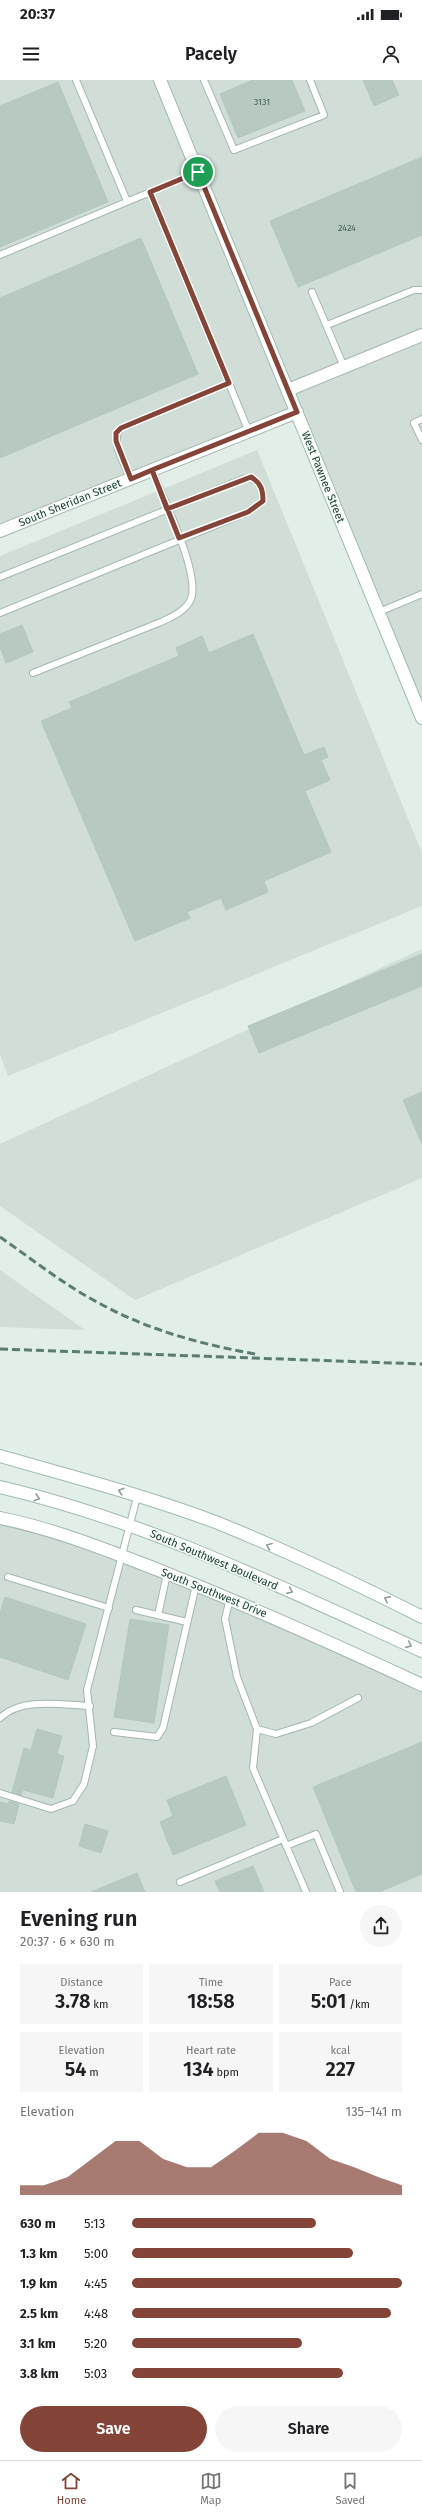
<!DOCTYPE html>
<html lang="en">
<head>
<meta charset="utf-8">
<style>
  body { margin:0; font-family:"Fira Sans",sans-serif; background:#f6f6f6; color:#202124; height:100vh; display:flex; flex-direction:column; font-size:15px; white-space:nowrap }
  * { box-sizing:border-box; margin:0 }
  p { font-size:13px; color:#757577 }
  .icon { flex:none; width:22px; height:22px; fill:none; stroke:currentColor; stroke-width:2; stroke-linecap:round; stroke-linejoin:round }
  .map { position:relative; height:1812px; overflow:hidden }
  .drawer { display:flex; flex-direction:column; background:#fff; flex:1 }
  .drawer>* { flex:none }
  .pin { position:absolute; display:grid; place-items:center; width:34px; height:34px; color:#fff; margin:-17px; border:2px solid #fff; border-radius:50%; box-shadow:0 1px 4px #0007 }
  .round { display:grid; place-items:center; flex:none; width:42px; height:42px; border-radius:21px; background:#f6f6f6 }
  .summary { display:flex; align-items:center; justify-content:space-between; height:68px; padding:0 20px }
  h1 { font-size:22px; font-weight:600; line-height:30px }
  .metrics { display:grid; grid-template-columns:repeat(3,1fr); gap:6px; height:68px; padding:4px 20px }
  .metrics div { display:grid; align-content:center; border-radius:0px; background:#f6f6f6; text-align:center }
  .metrics b { font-size:20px; font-weight:600 }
  .metrics small { font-size:11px; font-weight:400 }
  .metrics p { font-size:11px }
  .chart { height:112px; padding:8px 20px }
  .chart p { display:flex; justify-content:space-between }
  .chart svg { width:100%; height:72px; margin-top:4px; fill:#844437; opacity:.7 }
  .action { display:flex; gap:8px; margin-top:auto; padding:8px 20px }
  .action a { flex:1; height:46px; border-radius:24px; background:#844437; color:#fff; font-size:16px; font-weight:600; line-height:46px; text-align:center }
  .action a+a { background:#f6f6f6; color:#202124 }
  ul { padding:0 20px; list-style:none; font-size:13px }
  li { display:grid; grid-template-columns:64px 48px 1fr; align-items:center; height:30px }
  li i { height:10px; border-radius:5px; background:#844437 }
  .status { display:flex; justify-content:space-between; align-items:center; height:28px; padding:0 20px; background:#fff; direction:ltr }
  .status svg { height:11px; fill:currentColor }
  header { display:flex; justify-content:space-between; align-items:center; height:52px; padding:0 20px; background:#fff; font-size:18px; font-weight:600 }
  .tabs { display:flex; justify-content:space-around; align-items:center; height:56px; border-top:1px solid #e0e0e0; background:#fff; font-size:11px; color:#757577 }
  .tabs a { display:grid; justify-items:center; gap:2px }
  .tabs .selected { color:#844437 }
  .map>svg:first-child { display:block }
  .built { fill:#d0ded7 }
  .building { fill:#b7c9c1; stroke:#b4c8bf }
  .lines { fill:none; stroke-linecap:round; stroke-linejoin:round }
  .lane-casing { stroke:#a4b7af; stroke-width:8 }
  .street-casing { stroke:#a4b7af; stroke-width:14 }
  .secondary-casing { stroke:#9fbbaf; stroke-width:14 }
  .lane { stroke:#fff; stroke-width:6 }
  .street { stroke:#fff; stroke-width:12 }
  .secondary { stroke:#fff; stroke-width:12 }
  .rail { stroke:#5b7d71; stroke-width:3; stroke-dasharray:8 4; stroke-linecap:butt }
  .oneway { stroke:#90a09a }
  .route-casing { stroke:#fff; stroke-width:8 }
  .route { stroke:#844437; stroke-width:5 }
  .labels { text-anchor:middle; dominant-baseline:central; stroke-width:3.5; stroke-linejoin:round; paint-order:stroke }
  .number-label { font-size:9px; fill:#466359 }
  .street-label { font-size:11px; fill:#204136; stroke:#f4faf6 }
</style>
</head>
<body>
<div class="status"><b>20:37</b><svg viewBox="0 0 49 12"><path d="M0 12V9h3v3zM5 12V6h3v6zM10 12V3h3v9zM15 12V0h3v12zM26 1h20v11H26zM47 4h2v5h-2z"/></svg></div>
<header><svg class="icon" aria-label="menu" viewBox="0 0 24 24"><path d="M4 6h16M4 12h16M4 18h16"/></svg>Pacely<svg class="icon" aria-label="person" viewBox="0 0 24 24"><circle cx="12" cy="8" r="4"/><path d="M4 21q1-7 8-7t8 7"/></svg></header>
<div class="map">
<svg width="422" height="1812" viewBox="0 0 422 1812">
  <rect width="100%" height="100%" fill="#e2eee8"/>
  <path class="built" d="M0,0H422V637L297,333L0,449Z
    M257,370L422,773V826L8,996L0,975V476Z
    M422,869V1098L135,1220L0,1126V1064Z
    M0,1190L85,1250L0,1247Z
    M0,1438L122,1476L422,1605V1812H0Z"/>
  <path class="building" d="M253,0H292L305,31L238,58L220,14Z
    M363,0H392L399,15L374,26Z
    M58,2L108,122L0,167V26Z
    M422,77V155L298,207L270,141Z
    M141,158L198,294L0,378V218Z
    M22,545L33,572L6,583L0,567V554Z
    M253,554L304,675L324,667L328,677L321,680L330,700L305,711L331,772L264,801L268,812L226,830L221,818L187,832L190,838L135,861L41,641L72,628L69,622L179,576L176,568L202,556L209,573Z
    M422,874V906L259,973L248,946Z
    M422,1012V1064L403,1020Z
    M5,1517L86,1544L68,1600L0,1577V1533Z
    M130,1539L169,1545L154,1643L114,1637Z
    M37,1649L62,1656L57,1674L64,1676L53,1718L23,1710L21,1715L12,1712L24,1668L31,1670Z
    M422,1662V1794L379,1812H356L313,1707Z
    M226,1696L246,1745L173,1775L160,1742L173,1736L167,1720Z
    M9,1721L19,1724L14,1744L0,1741V1722L8,1724Z
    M85,1744L108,1751L101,1773L79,1766Z
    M253,1786L264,1812H220L215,1801Z
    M137,1793L145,1812H91Z"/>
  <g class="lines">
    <defs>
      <path id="lane" d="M76,0L127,121
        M204,0L234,70L324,35L310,0
        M150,112L249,352
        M0,175L198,92
        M312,212L344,287
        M327,245L414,210H422
        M422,339L414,343L422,360
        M131,399C125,384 109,362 121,348L229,303
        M0,497L243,399C258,396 263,407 263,421L248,432L0,533
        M379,532L422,514
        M33,593L161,542C171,537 184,532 190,521C203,498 162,416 152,390
        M8,1497L109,1528
        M230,1518L225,1539L237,1597L257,1649L276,1654L311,1643L358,1618
        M136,1530L187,1542
        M158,1535L167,1494
        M0,1638C21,1617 63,1625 90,1626
        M257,1649L253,1688L306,1812
        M114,1652L157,1657L163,1648L196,1505
        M0,1713L51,1729L73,1721L84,1704L93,1666L87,1610L137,1417
        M286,1766L316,1754L340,1812
        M180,1802L283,1759"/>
      <path id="street" d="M288,310L422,255
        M0,451L297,332
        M0,1438C55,1449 109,1471 161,1491C249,1526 336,1565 422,1605"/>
      <path id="secondary" d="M160,0L422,638
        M0,1376C73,1397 147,1416 218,1443C287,1471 355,1503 422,1537
        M0,1407C147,1441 285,1509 422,1571"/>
    </defs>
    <use href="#lane" class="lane-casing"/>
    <use href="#street" class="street-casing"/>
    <use href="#secondary" class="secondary-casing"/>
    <use href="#lane" class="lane"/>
    <use href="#street" class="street"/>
    <use href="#secondary" class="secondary"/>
    <path class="rail" d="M0,1157C32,1179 64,1205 99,1223C148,1250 200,1264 255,1274
      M0,1269L422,1284"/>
  </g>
  <defs><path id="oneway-chevron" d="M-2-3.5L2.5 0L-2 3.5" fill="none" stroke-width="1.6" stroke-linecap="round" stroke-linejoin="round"/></defs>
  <g class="oneway">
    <use href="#oneway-chevron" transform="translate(121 1411) rotate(-162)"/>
    <use href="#oneway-chevron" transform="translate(37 1418) rotate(16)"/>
    <use href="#oneway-chevron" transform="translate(269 1466) rotate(-157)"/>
    <use href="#oneway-chevron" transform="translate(290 1511) rotate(24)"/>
    <use href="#oneway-chevron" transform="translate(387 1519) rotate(-153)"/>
    <use href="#oneway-chevron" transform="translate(409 1565) rotate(24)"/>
  </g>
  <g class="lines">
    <defs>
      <path id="route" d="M198,92L150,112L229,303L121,348L116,353V361L131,399L152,390L167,429L251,397C261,403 263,410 263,421L248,432L179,458L152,390L297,332L198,92"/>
    </defs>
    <use href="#route" class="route-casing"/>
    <use href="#route" class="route"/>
  </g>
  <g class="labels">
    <g class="number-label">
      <text x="262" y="22">3131</text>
      <text x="347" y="148">2424</text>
    </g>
    <g class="street-label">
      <text transform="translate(323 397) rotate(68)">West Pawnee Street</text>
      <text transform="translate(70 423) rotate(-22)">South Sheridan Street</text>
      <text transform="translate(214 1480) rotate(23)">South Southwest Boulevard</text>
      <text transform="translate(214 1513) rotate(22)">South Southwest Drive</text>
    </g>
  </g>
</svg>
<div class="pin" style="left:198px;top:92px;background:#1e9e55"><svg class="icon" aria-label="arrive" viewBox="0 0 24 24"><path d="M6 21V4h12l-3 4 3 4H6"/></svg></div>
</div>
<section class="drawer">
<div class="summary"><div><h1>Evening run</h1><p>20:37 · 6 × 630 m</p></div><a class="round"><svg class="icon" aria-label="share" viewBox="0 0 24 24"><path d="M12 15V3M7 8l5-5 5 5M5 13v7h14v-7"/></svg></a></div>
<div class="metrics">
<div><p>Distance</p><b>3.78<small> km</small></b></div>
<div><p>Time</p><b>18:58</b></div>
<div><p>Pace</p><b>5:01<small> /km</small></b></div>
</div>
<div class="metrics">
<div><p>Elevation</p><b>54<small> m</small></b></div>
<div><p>Heart rate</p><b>134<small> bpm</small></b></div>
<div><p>kcal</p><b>227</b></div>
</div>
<div class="chart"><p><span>Elevation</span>135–141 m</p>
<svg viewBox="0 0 160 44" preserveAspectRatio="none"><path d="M0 44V38L10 38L20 33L30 22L40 11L50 11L60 22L70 27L80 27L90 17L100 6L110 6L120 11L130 22L140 27L150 33L160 38V44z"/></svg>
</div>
<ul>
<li><b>630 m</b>5:13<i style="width:68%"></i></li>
<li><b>1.3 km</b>5:00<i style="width:82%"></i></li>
<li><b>1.9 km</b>4:45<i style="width:100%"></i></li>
<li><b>2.5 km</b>4:48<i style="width:96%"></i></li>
<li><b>3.1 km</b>5:20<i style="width:63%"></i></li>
<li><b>3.8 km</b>5:03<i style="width:78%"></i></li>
</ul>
<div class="action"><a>Save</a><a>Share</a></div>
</section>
<nav class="tabs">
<a class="selected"><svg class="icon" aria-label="home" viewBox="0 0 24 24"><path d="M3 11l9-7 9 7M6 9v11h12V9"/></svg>Home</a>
<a><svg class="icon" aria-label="map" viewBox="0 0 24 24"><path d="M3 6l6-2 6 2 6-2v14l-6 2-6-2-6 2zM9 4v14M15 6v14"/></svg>Map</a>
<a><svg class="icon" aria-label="saved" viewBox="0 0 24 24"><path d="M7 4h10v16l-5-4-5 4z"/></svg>Saved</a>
</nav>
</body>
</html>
